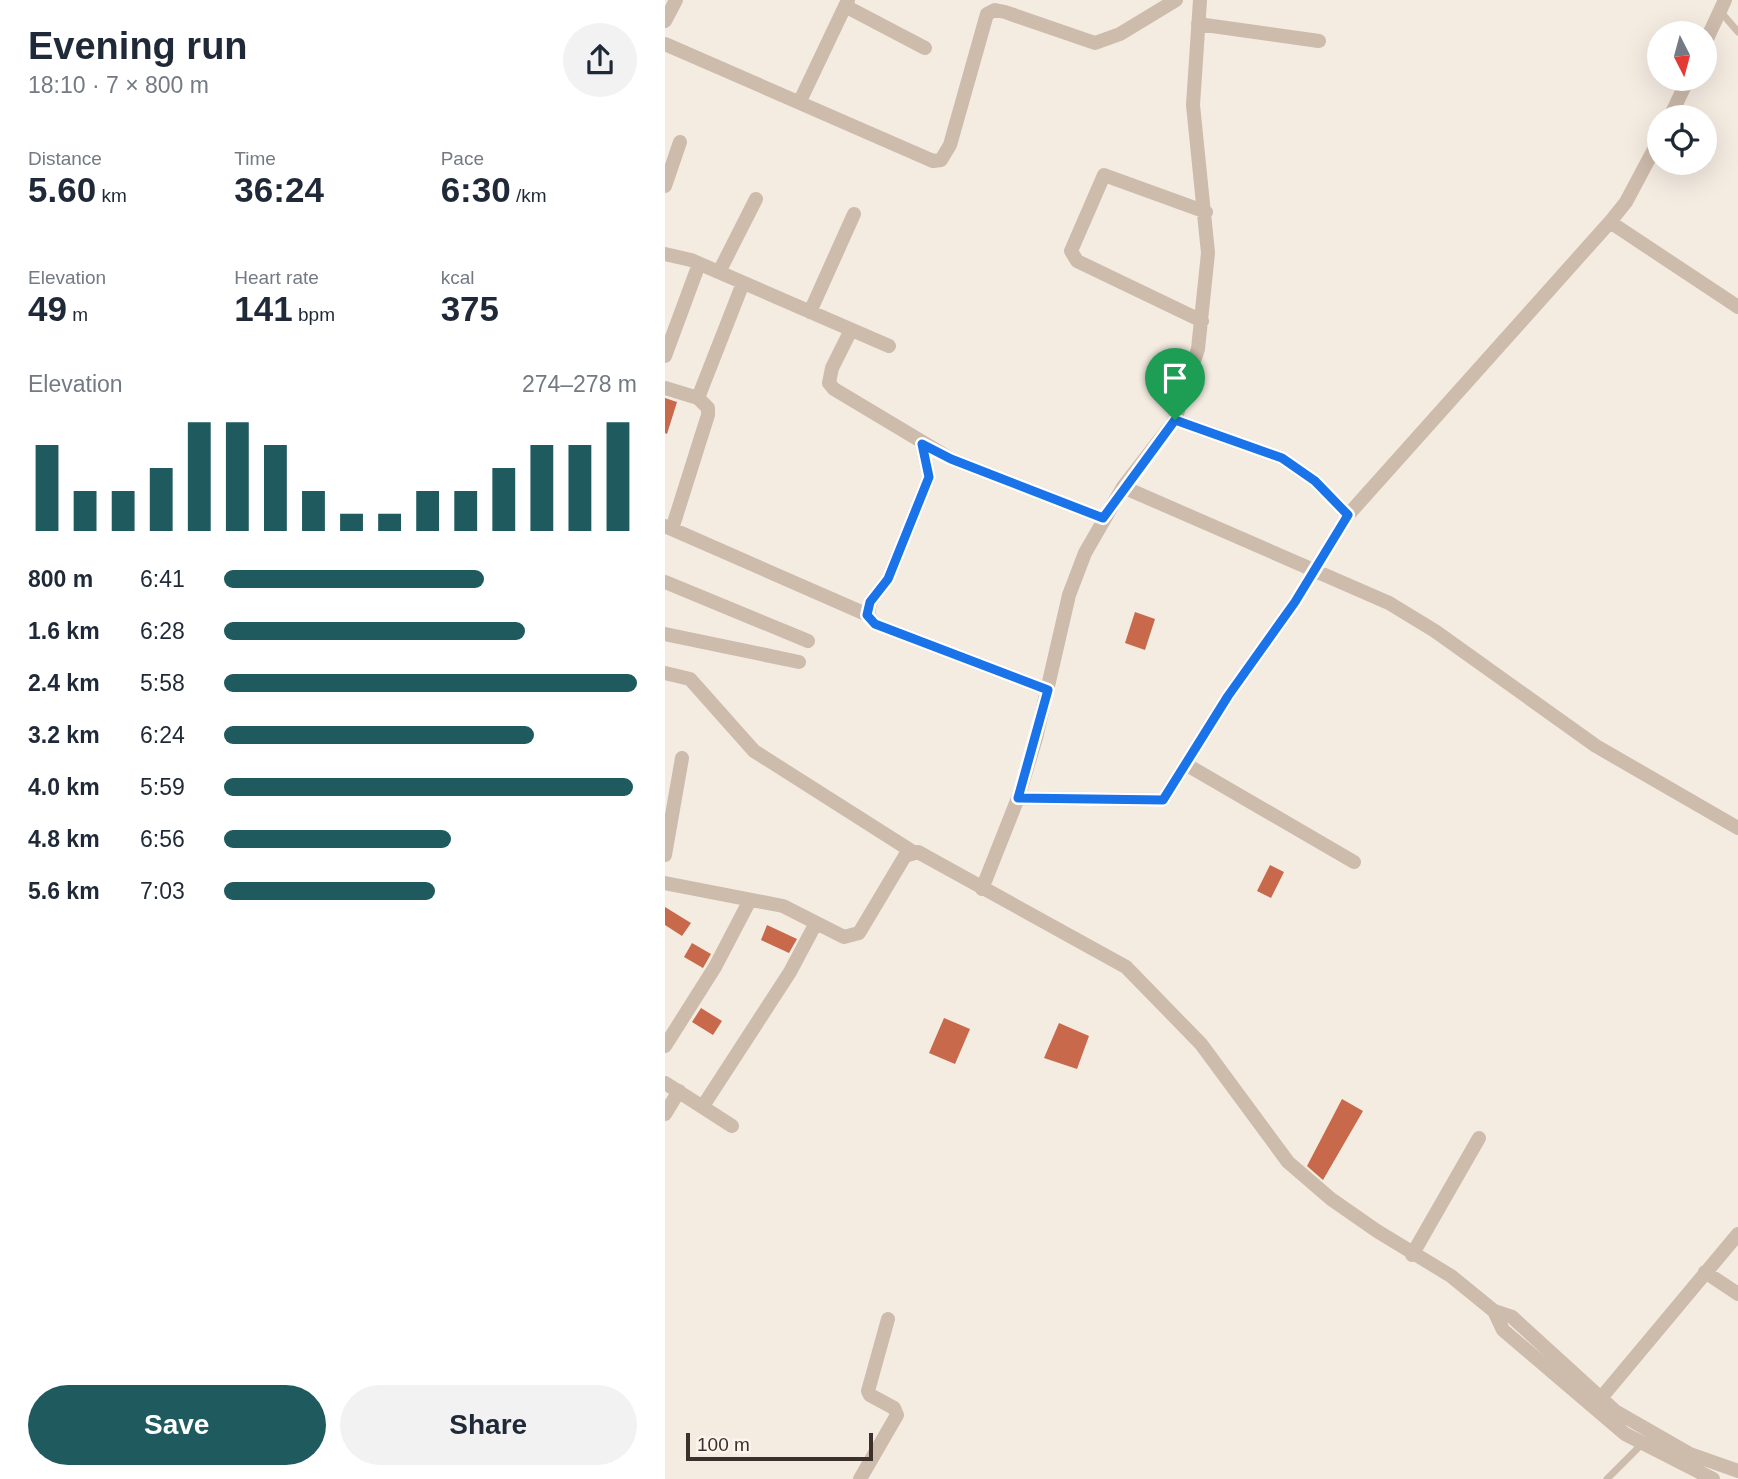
<!DOCTYPE html>
<html lang="en">
<head>
<meta charset="utf-8">
<style>
  body { margin:0; font-family:Arial,sans-serif; background:#f2f2f3; color:#1f2937; height:100vh; display:flex; flex-direction:column; font-size:26px; white-space:nowrap }
  * { box-sizing:border-box; margin:0 }
  p { font-size:23px; color:#747a83 }
  .icon { flex:none; width:38px; height:38px; fill:none; stroke:currentColor; stroke-width:2; stroke-linecap:round; stroke-linejoin:round }
  .map { position:relative; flex:1; overflow:hidden }
  .details { display:flex; flex-direction:column; background:#fff; width:665px }
  .details>* { flex:none }
  .needle { width:46px; rotate:174deg }
  .buttons { position:absolute; left:982px; top:21px; display:grid; gap:14px }
  .buttons a { display:grid; place-items:center; width:70px; height:70px; border-radius:50%; background:#fff; box-shadow:0 7px 28px #0002; font-size:35px }
  .scale { position:absolute; left:21px; bottom:18px; width:187px; box-sizing:border-box; padding-left:7px; border:4px solid #3b302b; border-top:0; font-size:19px; line-height:24px; white-space:nowrap; color:#3b302b; -webkit-text-stroke:5px #fbf5ee; paint-order:stroke }
  .pin { position:absolute; display:grid; place-items:center; width:60px; height:60px; color:#fff; margin:-72px -30px; border-radius:50% 50% 50% 0; rotate:-45deg; box-shadow:0 0 7px #0007 }
  .pin .icon { rotate:45deg }
  .round { display:grid; place-items:center; flex:none; width:74px; height:74px; border-radius:37px; background:#f2f2f3 }
  .overview { display:flex; align-items:center; justify-content:space-between; height:119px; padding:0 28px }
  h1 { font-size:38px; font-weight:700; line-height:52px }
  .figures { display:grid; grid-template-columns:repeat(3,1fr); gap:10px; height:119px; padding:7px 28px }
  .figures div { display:grid; align-content:center }
  .figures b { font-size:35px; font-weight:700 }
  .figures small { font-size:19px; font-weight:400 }
  .figures p { font-size:19px }
  .chart { height:196px; padding:14px 28px }
  .chart p { display:flex; justify-content:space-between }
  .chart svg { width:100%; height:126px; margin-top:7px; stroke:#1f5a5e; stroke-width:6 }
  .button { display:flex; gap:14px; margin-top:auto; padding:14px 28px }
  .button a { flex:1; height:80px; border-radius:42px; background:#1f5a5e; color:#fff; font-size:28px; font-weight:700; line-height:80px; text-align:center }
  .button a+a { background:#f2f2f3; color:#1f2937 }
  ul { padding:0 28px; list-style:none; font-size:23px }
  li { display:grid; grid-template-columns:112px 84px 1fr; align-items:center; height:52px }
  li i { height:18px; border-radius:9px; background:#1f5a5e }
  main { display:flex; flex:1; min-height:0 }
  .map>svg:first-child { display:block }
  .building { fill:#c8694b }
  .lines { fill:none; stroke-linecap:round; stroke-linejoin:round }
  .lane { stroke:#cdbbac; stroke-width:7 }
  .street { stroke:#cdbbac; stroke-width:14 }
  .route-casing { stroke:#fff; stroke-width:14 }
  .route { stroke:#1a73e8; stroke-width:9 }
</style>
</head>
<body>
<main>
<section class="details">
<div class="overview"><div><h1>Evening run</h1><p>18:10 · 7 × 800 m</p></div><a class="round"><svg class="icon" aria-label="share" viewBox="0 0 24 24"><path d="M12 15V3M7 8l5-5 5 5M5 13v7h14v-7"/></svg></a></div>
<div class="figures">
<div><p>Distance</p><b>5.60<small> km</small></b></div>
<div><p>Time</p><b>36:24</b></div>
<div><p>Pace</p><b>6:30<small> /km</small></b></div>
</div>
<div class="figures">
<div><p>Elevation</p><b>49<small> m</small></b></div>
<div><p>Heart rate</p><b>141<small> bpm</small></b></div>
<div><p>kcal</p><b>375</b></div>
</div>
<div class="chart"><p><span>Elevation</span>274–278 m</p>
<svg viewBox="0 0 160 44" preserveAspectRatio="none"><path d="M5 44V14M15 44V30M25 44V30M35 44V22M45 44V6M55 44V6M65 44V14M75 44V30M85 44V38M95 44V38M105 44V30M115 44V30M125 44V22M135 44V14M145 44V14M155 44V6"/></svg>
</div>
<ul>
<li><b>800 m</b>6:41<i style="width:63%"></i></li>
<li><b>1.6 km</b>6:28<i style="width:73%"></i></li>
<li><b>2.4 km</b>5:58<i style="width:100%"></i></li>
<li><b>3.2 km</b>6:24<i style="width:75%"></i></li>
<li><b>4.0 km</b>5:59<i style="width:99%"></i></li>
<li><b>4.8 km</b>6:56<i style="width:55%"></i></li>
<li><b>5.6 km</b>7:03<i style="width:51%"></i></li>
</ul>
<div class="button"><a>Save</a><a>Share</a></div>
</section>
<div class="map">
<svg width="1073" height="1479" viewBox="0 0 1073 1479">
  <rect width="100%" height="100%" fill="#f4ebe1"/>
  <path class="building" d="M0,398L12,402L2,434L0,433Z
    M470,612L490,619L480,650L460,643Z
    M605,865L619,872L606,898L592,891Z
    M0,907L26,923L17,936L0,925Z
    M102,925L132,939L124,953L96,940Z
    M27,943L46,954L38,968L19,957Z
    M36,1008L57,1021L48,1035L27,1022Z
    M279,1018L305,1029L290,1064L264,1053Z
    M394,1023L424,1036L412,1069L379,1058Z
    M677,1099L698,1111L658,1180L642,1166Z"/>
  <g class="lines">
    <path class="lane" d="M1055,11L1073,32
      M942,1479L977,1444"/>
    <path class="street" d="M180,6L260,48
      M0,21L11,0
      M533,24L654,41
      M1040,43L1060,0
      M0,44L268,161L276,160L285,145L322,14L330,10L340,12L430,43L455,34L511,0
      M135,101L183,0
      M1005,117L1023,79
      M0,186L15,142
      M945,222L1073,307
      M0,254L26,260L224,346
      M54,272L91,199
      M145,312L189,214
      M537,321L412,261L406,251L439,175L541,212
      M186,330L167,368L164,383L169,389L286,459L438,518
      M0,356L34,264
      M0,388L33,398
      M510,420L617,458L650,481L683,515
      M257,444L264,477L223,579L205,602L203,615L210,624L383,690
      M458,487L724,603L770,631L931,746L1073,828
      M0,526L203,615
      M7,529L43,415V408L33,398L78,283
      M0,582L143,641
      M0,634L134,662
      M0,673L25,679L89,751L248,852
      M522,765L689,862
      M353,798L498,800L563,696L630,602L683,515L945,222L961,202L994,140
      M0,855L17,758
      M0,883L118,906L179,937L194,933L240,856L253,852L461,967L536,1044L623,1162L666,1199L712,1231L786,1276L829,1311L847,1317L950,1411L1025,1454L1073,1471
      M317,889L353,798L371,738L404,595L420,553L458,487L510,420L533,349L543,253L528,105L535,0
      M0,1046L50,967L85,900
      M0,1083L67,1126
      M38,1106L125,972L151,923
      M0,1114L14,1091
      M747,1255L814,1138
      M1040,1272L1073,1294
      M829,1311L838,1330L960,1434L1048,1479
      M936,1398L1073,1234
      M195,1479L232,1415L229,1408L205,1395L203,1391L223,1319"/>
  </g>
  <g class="lines">
    <defs>
      <path id="route" d="M510,420L617,458L650,481L683,515L630,602L563,696L498,800L353,798L383,690L210,624L202,615L205,602L223,579L264,477L257,444L286,459L438,518Z"/>
    </defs>
    <use href="#route" class="route-casing"/>
    <use href="#route" class="route"/>
  </g>
</svg>
<div class="buttons">
<a><svg class="needle" viewBox="-14 -14 28 28"><path d="M0-13l5 13h-10z" fill="#e53935"/><path d="M0 13l5-13h-10z" fill="#747a83"/></svg></a>
<a><svg class="icon" aria-label="locate" viewBox="0 0 24 24"><circle cx="12" cy="12" r="6"/><path d="M12 2v4M12 18v4M2 12h4M18 12h4"/></svg></a>
</div>
<div class="scale">100 m</div>
<div class="pin" style="left:510px;top:420px;background:#1e9e55"><svg class="icon" aria-label="arrive" viewBox="0 0 24 24"><path d="M6 21V4h12l-3 4 3 4H6"/></svg></div>
</div>
</main>
</body>
</html>
